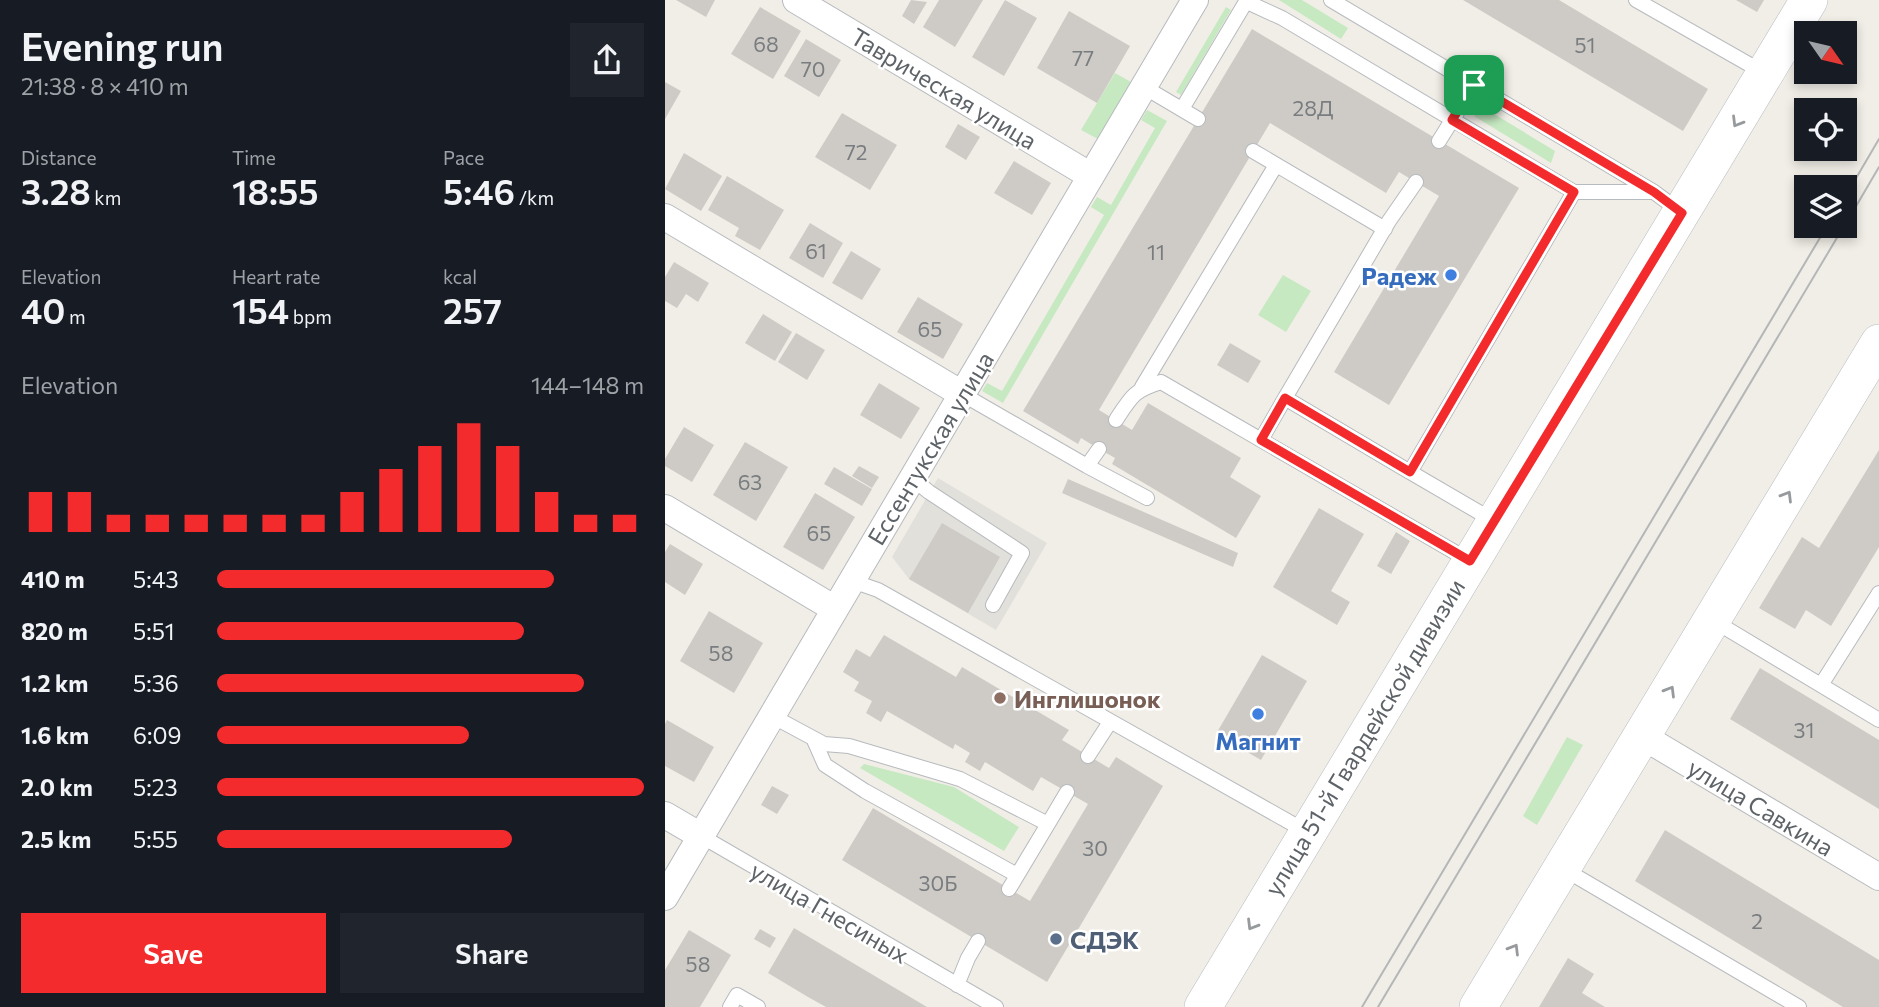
<!DOCTYPE html>
<html lang="en">
<head>
<meta charset="utf-8">
<style>
  body { margin:0; font-family:Commissioner,sans-serif; background:#20242c; color:#f1f3f6; height:100vh; display:flex; flex-direction:column; font-size:26px; white-space:nowrap }
  * { box-sizing:border-box; margin:0 }
  p { font-size:23px; color:#9ea1a6 }
  .icon { flex:none; width:38px; height:38px; fill:none; stroke:currentColor; stroke-width:2; stroke-linecap:round; stroke-linejoin:round }
  .map { position:relative; flex:1; overflow:hidden }
  .sheet { display:flex; flex-direction:column; background:#171b24; width:665px }
  .sheet>* { flex:none }
  .needle { width:46px; rotate:124deg }
  .controls { position:absolute; left:1129px; top:21px; display:grid; gap:14px }
  .controls a { display:grid; place-items:center; width:63px; height:63px; border-radius:0px; background:#171b24; box-shadow:0 4px 10px #0003; font-size:35px }
  .pin { position:absolute; display:grid; place-items:center; width:60px; height:60px; color:#fff; margin:-30px; border-radius:14px; box-shadow:0 4px 10px #0006 }
  .round { display:grid; place-items:center; flex:none; width:74px; height:74px; border-radius:0px; background:#20242c }
  .head { display:flex; align-items:center; justify-content:space-between; height:119px; padding:0 21px }
  h1 { font-size:38px; font-weight:600; line-height:52px }
  .figures { display:grid; grid-template-columns:repeat(3,1fr); gap:10px; height:119px; padding:7px 21px }
  .figures div { display:grid; align-content:center }
  .figures b { font-size:35px; font-weight:600 }
  .figures small { font-size:19px; font-weight:400 }
  .figures p { font-size:19px }
  .chart { height:196px; padding:14px 21px }
  .chart p { display:flex; justify-content:space-between }
  .chart svg { width:100%; height:126px; margin-top:7px; stroke:#f32b2d; stroke-width:6 }
  .primary-button { display:flex; gap:14px; margin-top:auto; padding:14px 21px }
  .primary-button a { flex:1; height:80px; border-radius:0px; background:#f32b2d; color:#fff; font-size:28px; font-weight:600; line-height:80px; text-align:center }
  .primary-button a+a { background:#20242c; color:#f1f3f6 }
  ul { padding:0 21px; list-style:none; font-size:23px }
  li { display:grid; grid-template-columns:112px 84px 1fr; align-items:center; height:52px }
  li i { height:18px; border-radius:9px; background:#f32b2d }
  main { display:flex; flex:1; min-height:0 }
  .map>svg:first-child { display:block }
  .industrial { fill:#e2e0db }
  .green { fill:#c6e9c2 }
  .building { fill:#cecbc6 }
  .lines { fill:none; stroke-linecap:round; stroke-linejoin:round }
  .lane-casing { stroke:#b7babe; stroke-width:16 }
  .street-casing { stroke:#b7babe; stroke-width:28 }
  .secondary-casing { stroke:#b8bcc1; stroke-width:38 }
  .lane { stroke:#fff; stroke-width:14 }
  .street { stroke:#fff; stroke-width:26 }
  .secondary { stroke:#fff; stroke-width:37 }
  .tram { stroke:#b5b6b7; stroke-width:2 }
  .oneway { stroke:#969a9d }
  .route-casing { stroke:#fff; stroke-width:14 }
  .route { stroke:#f32b2d; stroke-width:9 }
  .shop-dot { fill:#3f7fe0; stroke:#fff; stroke-width:2.5 }
  .education-dot { fill:#8d6e63; stroke:#fff; stroke-width:2.5 }
  .service-dot { fill:#5c6f8a; stroke:#fff; stroke-width:2.5 }
  .labels { text-anchor:middle; dominant-baseline:central; stroke-width:5; stroke-linejoin:round; paint-order:stroke }
  .number-label { font-size:21px; fill:#7a7d80 }
  .street-label { font-size:24px; fill:#5e6368; stroke:#fff }
  .shop-label { font-size:24px; font-weight:bold; fill:#366cbe; stroke:#fff; text-anchor:end }
  .education-label { font-size:24px; font-weight:bold; fill:#785e54; stroke:#fff; text-anchor:start }
  .service-label { font-size:24px; font-weight:bold; fill:#4e5e75; stroke:#fff; text-anchor:start }
</style>
</head>
<body>
<main>
<section class="sheet">
<div class="head"><div><h1>Evening run</h1><p>21:38 · 8 × 410 m</p></div><a class="round"><svg class="icon" aria-label="share" viewBox="0 0 24 24"><path d="M12 15V3M7 8l5-5 5 5M5 13v7h14v-7"/></svg></a></div>
<div class="figures">
<div><p>Distance</p><b>3.28<small> km</small></b></div>
<div><p>Time</p><b>18:55</b></div>
<div><p>Pace</p><b>5:46<small> /km</small></b></div>
</div>
<div class="figures">
<div><p>Elevation</p><b>40<small> m</small></b></div>
<div><p>Heart rate</p><b>154<small> bpm</small></b></div>
<div><p>kcal</p><b>257</b></div>
</div>
<div class="chart"><p><span>Elevation</span>144–148 m</p>
<svg viewBox="0 0 160 44" preserveAspectRatio="none"><path d="M5 44V30M15 44V30M25 44V38M35 44V38M45 44V38M55 44V38M65 44V38M75 44V38M85 44V30M95 44V22M105 44V14M115 44V6M125 44V14M135 44V30M145 44V38M155 44V38"/></svg>
</div>
<ul>
<li><b>410 m</b>5:43<i style="width:79%"></i></li>
<li><b>820 m</b>5:51<i style="width:72%"></i></li>
<li><b>1.2 km</b>5:36<i style="width:86%"></i></li>
<li><b>1.6 km</b>6:09<i style="width:59%"></i></li>
<li><b>2.0 km</b>5:23<i style="width:100%"></i></li>
<li><b>2.5 km</b>5:55<i style="width:69%"></i></li>
</ul>
<div class="primary-button"><a>Save</a><a>Share</a></div>
</section>
<div class="map">
<svg width="1214" height="1007" viewBox="0 0 1214 1007">
  <rect width="100%" height="100%" fill="#f1eee7"/>
  <path class="industrial" d="M273,478L382,543L331,630L244,579L227,557Z"/>
  <path class="green" d="M614,0H637L683,28L676,39Z
    M561,7L566,10L516,95L511,92Z
    M450,73L466,82L433,139L416,130Z
    M821,109L890,151L886,163L809,116Z
    M482,110L502,121L338,403L317,391L322,383L337,391L439,215L426,207L432,197L446,205L490,128L476,120Z
    M618,275L646,291L621,332L593,315Z
    M902,737L918,745L872,825L858,816Z
    M199,764L289,787L354,827L339,851L195,768Z"/>
  <path class="building" d="M11,0H50L41,17Z
    M246,0L262,2L249,24L237,16Z
    M274,0H318L290,47L258,27Z
    M340,0L372,18L339,76L307,57Z
    M798,0H894L1043,89L1018,131Z
    M1071,0H1099L1092,12Z
    M95,7L136,31L108,79L66,54Z
    M404,11L465,46L432,103L372,68Z
    M587,29L854,188L724,405L669,372L774,196L734,172L721,193L605,123L434,410L467,430L483,403L576,458L565,477L596,496L571,538L447,464L450,458L434,449L416,438L413,444L358,411Z
    M141,39L176,60L154,97L119,76Z
    M0,82L16,91L0,119Z
    M177,113L232,145L205,190L150,157Z
    M293,124L315,137L301,160L280,147Z
    M19,153L57,176L36,211L0,189Z
    M349,161L386,183L367,215L329,193Z
    M62,176L119,210L95,250L70,236L74,228L43,210Z
    M145,223L178,243L158,278L124,258Z
    M186,251L216,269L197,300L167,283Z
    M9,262L44,283L33,302L21,294L12,308L0,301V277Z
    M253,297L298,324L278,359L232,332Z
    M98,314L127,332L110,361L80,343Z
    M131,333L160,350L142,380L113,362Z
    M565,343L596,361L583,383L552,365Z
    M214,383L255,408L236,439L195,415Z
    M19,427L49,445L27,482L0,466V459Z
    M80,442L123,467L91,521L48,495Z
    M1214,450V547L1166,626L1141,610L1130,629L1094,608L1137,537L1154,548Z
    M194,466L214,477L207,488L187,476Z
    M169,467L207,489L197,506L159,484Z
    M403,479L573,553L568,567L397,493Z
    M150,493L190,517L158,570L118,547Z
    M654,508L699,534L666,591L685,602L672,625L608,587Z
    M277,523L335,557L303,613L244,579Z
    M731,532L745,541L726,574L712,566Z
    M5,544L38,564L20,595L0,582V552Z
    M44,611L98,643L69,693L15,661Z
    M219,635L291,677L297,667L404,730L397,740L444,768L451,757L498,786L382,982L177,860L208,808L365,901L423,804L376,777L368,791L320,762L315,771L300,762L305,753L290,744L288,749L222,711L216,722L201,713L207,701L189,691L194,682L178,672L191,649L205,657Z
    M597,655L642,681L596,760L551,734Z
    M1095,668L1214,740V809L1065,719Z
    M2,720L49,747L29,782L0,766V724Z
    M107,786L124,795L112,814L96,805Z
    M1000,830L1214,960V1007H1178L970,881Z
    M129,928L262,1007H161L143,997L103,973Z
    M95,929L111,938L105,948L89,939Z
    M24,930L66,955L35,1007H0V970Z
    M903,958L929,974L917,993L940,1007H874Z"/>
  <g class="lines">
    <defs>
      <path id="lane" d="M666,0L989,192L1016,212
        M971,0L1101,74
        M582,2L617,18L909,192
        M479,87L533,119
        M517,109L582,0
        M774,141L809,85
        M588,151L720,229
        M477,387L611,165
        M297,394L422,466L434,449
        M451,420C466,397 469,390 496,382L805,561
        M596,440L620,398
        M422,466L482,498
        M745,472L620,398L724,221L751,182
        M248,479L264,492L357,553L328,605
        M829,521L745,472L909,192H989
        M187,581L213,590L642,832
        M1049,621L1214,720
        M1156,685L1214,593
        M107,716L159,744L184,746L295,779L383,824L402,792
        M148,738L160,765L200,791L352,875
        M423,756L445,722
        M36,836L331,1007
        M897,868L1134,1007
        M344,889L383,824
        M292,985L303,958L313,941
        M65,1007L72,995L93,1007"/>
      <path id="street" d="M131,0L426,176
        M0,217L297,394
        M0,508L170,609
        M977,736L1214,877
        M0,815L36,836
        M0,897L530,0"/>
      <path id="secondary" d="M538,1007L1144,0
        M813,1007L1214,343"/>
    </defs>
    <use href="#lane" class="lane-casing"/>
    <use href="#street" class="street-casing"/>
    <use href="#secondary" class="secondary-casing"/>
    <use href="#lane" class="lane"/>
    <use href="#street" class="street"/>
    <use href="#secondary" class="secondary"/>
    <path class="tram" d="M1180,197L1214,139
      M1180,225L1214,167
      M697,1007L1162,226
      M713,1007L1179,226"/>
  </g>
  <defs><path id="oneway-chevron" d="M-2-3.5L2.5 0L-2 3.5" fill="none" stroke-width="1.6" stroke-linecap="round" stroke-linejoin="round" transform="scale(1.75)"/></defs>
  <g class="oneway">
    <use href="#oneway-chevron" transform="translate(1072 122) rotate(121)"/>
    <use href="#oneway-chevron" transform="translate(1122 496) rotate(-59)"/>
    <use href="#oneway-chevron" transform="translate(1005 691) rotate(-59)"/>
    <use href="#oneway-chevron" transform="translate(587 925) rotate(121)"/>
    <use href="#oneway-chevron" transform="translate(849 949) rotate(-59)"/>
  </g>
  <g class="lines">
    <defs>
      <path id="route" d="M809,85L989,192L1017,213L805,561L596,440L620,398L745,472L909,192L787,120Z"/>
    </defs>
    <use href="#route" class="route-casing"/>
    <use href="#route" class="route"/>
  </g>
  <g class="shop-dot">
    <circle cx="786" cy="275" r="7"/>
    <circle cx="593" cy="714" r="7"/>
  </g>
  <circle class="education-dot" cx="335" cy="698" r="7"/>
  <circle class="service-dot" cx="391" cy="939" r="7"/>
  <g class="labels">
    <g class="number-label">
      <text x="101" y="43">68</text>
      <text x="920" y="44">51</text>
      <text x="418" y="57">77</text>
      <text x="148" y="68">70</text>
      <text x="648" y="107">28Д</text>
      <text x="191" y="151">72</text>
      <text x="151" y="250">61</text>
      <text x="491" y="251">11</text>
      <text x="265" y="328">65</text>
      <text x="85" y="481">63</text>
      <text x="154" y="532">65</text>
      <text x="56" y="652">58</text>
      <text x="1139" y="729">31</text>
      <text x="430" y="847">30</text>
      <text x="273" y="882">30Б</text>
      <text x="1092" y="920">2</text>
      <text x="33" y="963">58</text>
    </g>
    <g class="street-label">
      <text transform="translate(279 88) rotate(31)">Таврическая улица</text>
      <text transform="translate(265 448) rotate(-59)">Ессентукская улица</text>
      <text transform="translate(699 737) rotate(-59)">улица 51-й Гвардейской дивизии</text>
      <text transform="translate(1096 807) rotate(31)">улица Савкина</text>
      <text transform="translate(165 912) rotate(30)">улица Гнесиных</text>
    </g>
    <g class="shop-label">
      <text x="772" y="275">Радеж</text>
      <text x="593" y="740" text-anchor="middle">Магнит</text>
    </g>
    <g class="education-label">
      <text x="349" y="698">Инглишонок</text>
    </g>
    <g class="service-label">
      <text x="405" y="939">СДЭК</text>
    </g>
  </g>
</svg>
<div class="controls">
<a><svg class="needle" viewBox="-14 -14 28 28"><path d="M0-13l5 13h-10z" fill="#e53935"/><path d="M0 13l5-13h-10z" fill="#9ea1a6"/></svg></a>
<a><svg class="icon" aria-label="locate" viewBox="0 0 24 24"><circle cx="12" cy="12" r="6"/><path d="M12 2v4M12 18v4M2 12h4M18 12h4"/></svg></a>
<a><svg class="icon" aria-label="layers" viewBox="0 0 24 24"><path d="M12 4l9 5-9 5-9-5zM3 14l9 5 9-5"/></svg></a>
</div>
<div class="pin" style="left:809px;top:85px;background:#1e9e55"><svg class="icon" aria-label="arrive" viewBox="0 0 24 24"><path d="M6 21V4h12l-3 4 3 4H6"/></svg></div>
</div>
</main>
</body>
</html>
